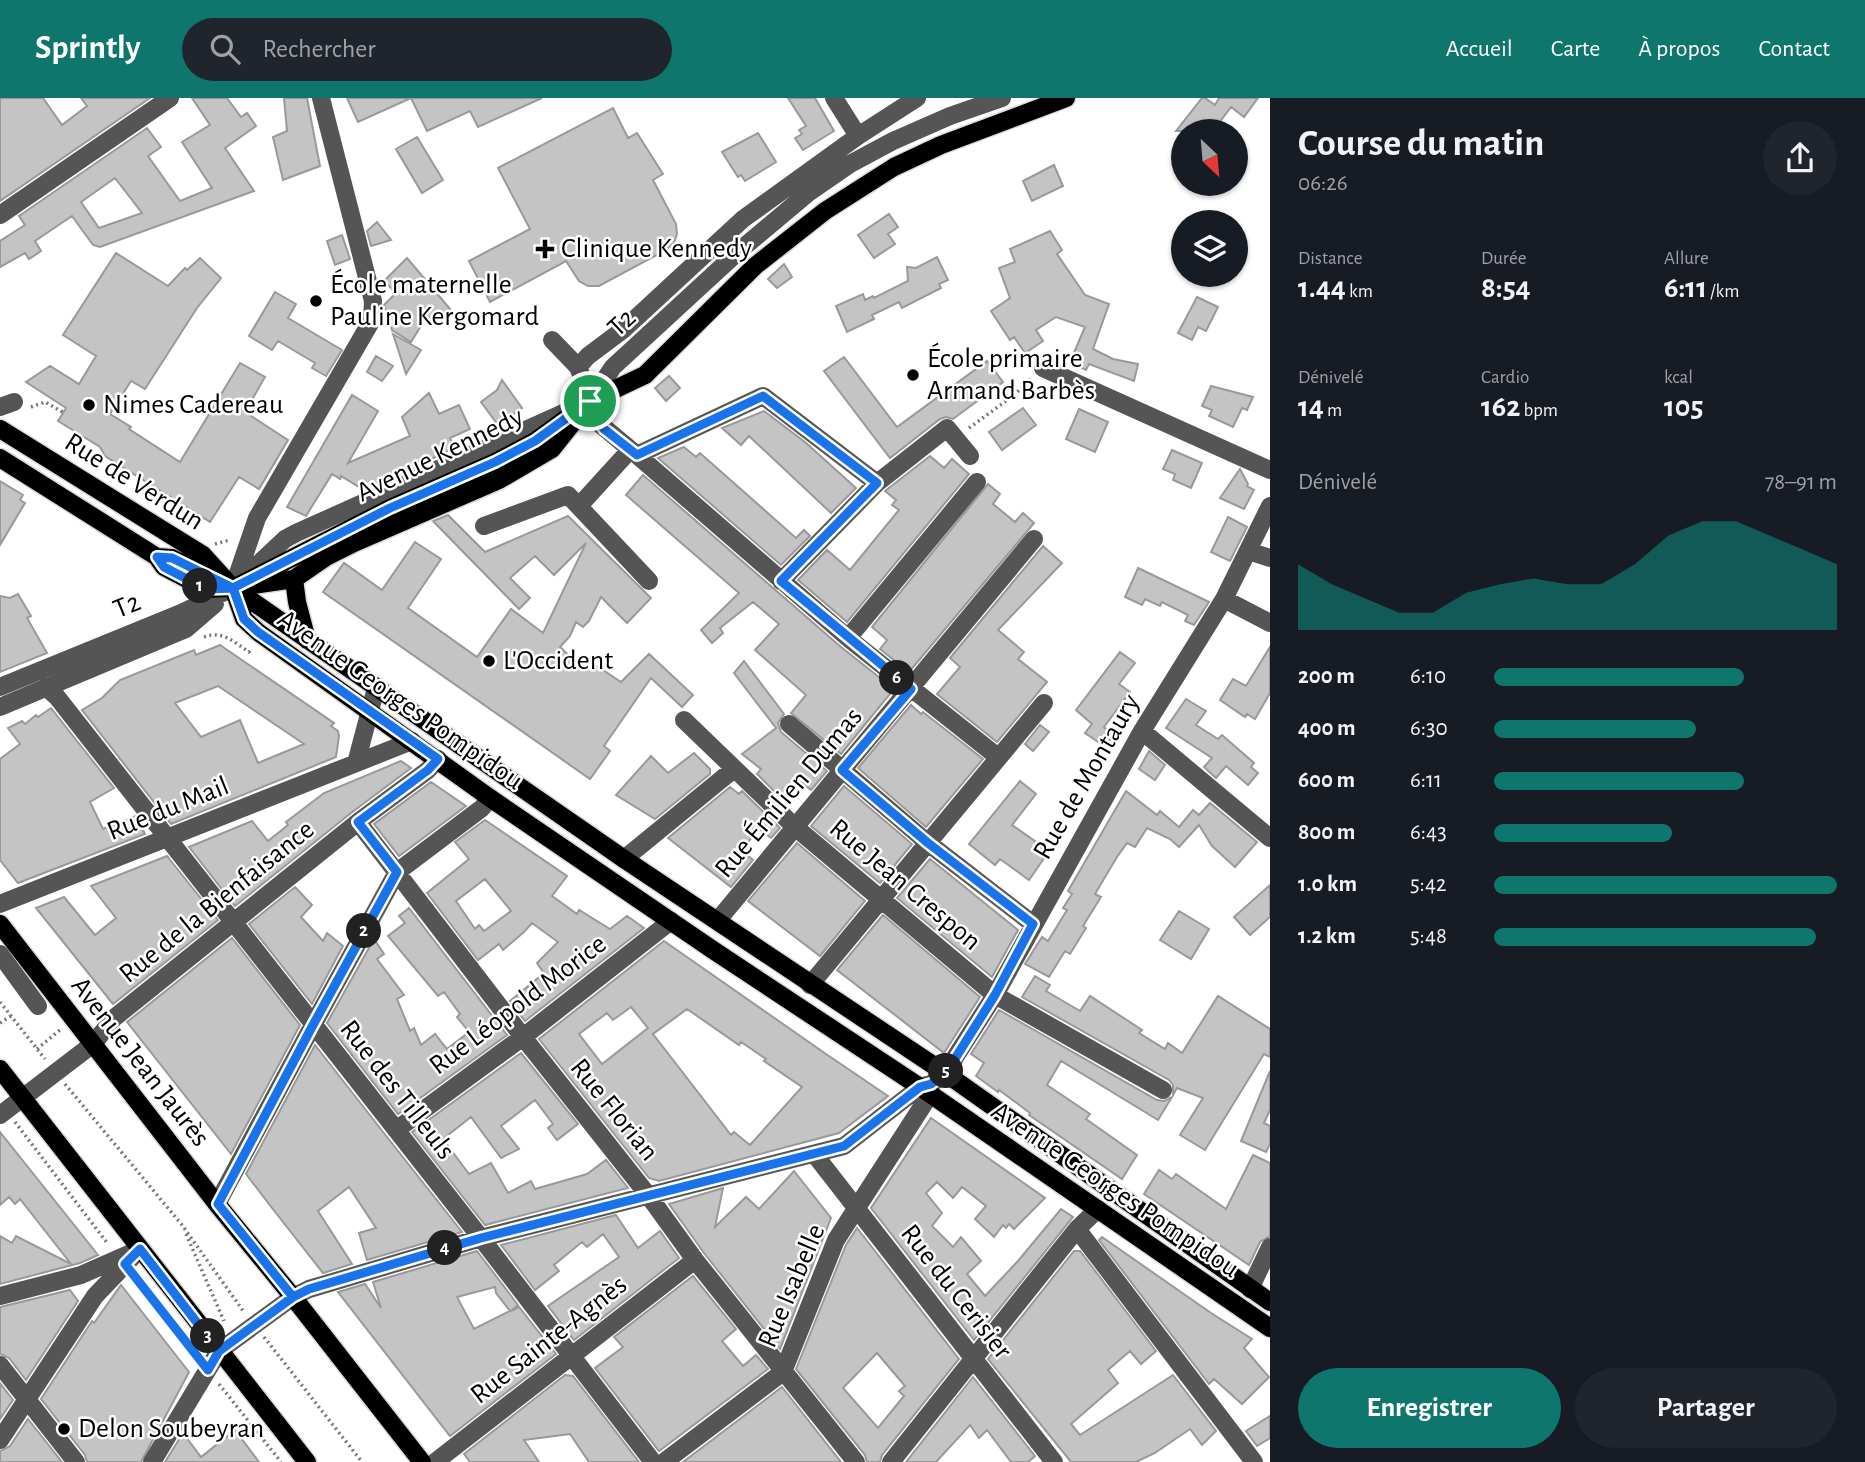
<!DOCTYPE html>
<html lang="fr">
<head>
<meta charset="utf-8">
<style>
  body { margin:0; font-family:"Alegreya Sans",sans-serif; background:#20242c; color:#f1f3f6; height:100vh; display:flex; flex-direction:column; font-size:26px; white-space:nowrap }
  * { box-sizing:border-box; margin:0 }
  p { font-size:23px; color:#9ea1a6 }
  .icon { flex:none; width:38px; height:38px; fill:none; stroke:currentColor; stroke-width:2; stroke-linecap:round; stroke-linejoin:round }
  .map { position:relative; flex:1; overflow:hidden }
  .drawer { display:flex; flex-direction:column; background:#171b24; width:595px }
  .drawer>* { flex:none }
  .needle { width:46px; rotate:154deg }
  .tools { position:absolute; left:1171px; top:21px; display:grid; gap:14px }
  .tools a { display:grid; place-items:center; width:77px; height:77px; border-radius:50%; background:#171b24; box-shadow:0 2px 5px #0004; font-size:35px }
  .pin { position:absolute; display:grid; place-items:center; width:60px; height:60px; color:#fff; margin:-30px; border:4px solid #fff; border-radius:50%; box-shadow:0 2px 7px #0007 }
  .km { position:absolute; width:35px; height:35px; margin:-18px; border-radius:50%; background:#222; color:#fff; font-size:19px; line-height:35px; text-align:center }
  .round { display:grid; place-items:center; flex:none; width:74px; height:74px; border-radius:37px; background:#20242c }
  .head { display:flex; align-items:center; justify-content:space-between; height:119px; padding:0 28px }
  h1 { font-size:38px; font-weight:700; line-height:52px }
  .figures { display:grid; grid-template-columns:repeat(3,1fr); gap:10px; height:119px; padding:7px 28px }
  .figures div { display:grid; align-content:center }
  .figures b { font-size:30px; font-weight:700 }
  .figures small { font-size:19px; font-weight:400 }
  .figures p { font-size:19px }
  .chart { height:196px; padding:14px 28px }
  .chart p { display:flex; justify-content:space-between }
  .chart svg { width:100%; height:126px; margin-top:7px; fill:#0f766e; opacity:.7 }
  .button { display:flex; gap:14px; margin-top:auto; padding:14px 28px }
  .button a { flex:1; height:80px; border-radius:42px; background:#0f766e; color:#fff; font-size:28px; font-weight:700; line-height:80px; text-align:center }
  .button a+a { background:#20242c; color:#f1f3f6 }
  ul { padding:0 28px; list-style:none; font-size:23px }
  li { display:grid; grid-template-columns:112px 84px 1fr; align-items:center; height:52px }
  li i { height:18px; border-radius:9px; background:#0f766e }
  header { display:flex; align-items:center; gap:42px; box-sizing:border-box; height:98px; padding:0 35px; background:#0f766e; color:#fff }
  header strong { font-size:33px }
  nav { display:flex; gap:38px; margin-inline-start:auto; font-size:24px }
  .search { width:490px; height:63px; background:#20242c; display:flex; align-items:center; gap:18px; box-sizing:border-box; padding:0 24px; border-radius:38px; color:#9ea1a6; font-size:26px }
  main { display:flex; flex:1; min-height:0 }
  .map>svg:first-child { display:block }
  .building { fill:#c4c4c4; stroke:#999; stroke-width:2; fill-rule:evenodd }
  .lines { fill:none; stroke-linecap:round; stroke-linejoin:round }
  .major-casing { stroke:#dbdbdb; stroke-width:21 }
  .path { stroke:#777; stroke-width:3.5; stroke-dasharray:2 3.5; stroke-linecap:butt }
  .minor { stroke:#555; stroke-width:18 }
  .major { stroke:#000; stroke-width:18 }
  .route-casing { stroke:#fff; stroke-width:14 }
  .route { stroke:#1a73e8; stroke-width:9 }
  .poi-dot { fill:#000; stroke:#fff; stroke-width:2.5 }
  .labels { text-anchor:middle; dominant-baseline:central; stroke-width:5; stroke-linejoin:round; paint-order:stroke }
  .poi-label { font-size:28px; fill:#000; stroke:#fff; text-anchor:start }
  .street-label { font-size:28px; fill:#000; stroke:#fff }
</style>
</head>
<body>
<header>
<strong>Sprintly</strong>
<div class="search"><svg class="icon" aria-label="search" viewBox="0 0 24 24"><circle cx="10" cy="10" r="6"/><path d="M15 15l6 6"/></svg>Rechercher</div>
<nav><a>Accueil</a><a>Carte</a><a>À propos</a><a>Contact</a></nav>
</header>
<main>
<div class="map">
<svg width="1270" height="1364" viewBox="0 0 1270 1364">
  <rect width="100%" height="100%" fill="#fff"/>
  <path class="building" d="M0,0H43L62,27L87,8L81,0H150L0,103Z
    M192,0H227L241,19L247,15L256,28L225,50L254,93L100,149L93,147L72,118L35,143L41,153L29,161L25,155L0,169V143L25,127L19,118L147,30L161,49L148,58L180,103L212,90L182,44L210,27ZM115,80L142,115L99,130L81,104Z
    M284,0H307L320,68L283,82L273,39L287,33Z
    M347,0H411L358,24Z
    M411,0H542L478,29L470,13L427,33Z
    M788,0H815L834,33L803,52L795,40L802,36L799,32L806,28Z
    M1202,0H1205L1215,7L1219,0H1258L1244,19L1231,9L1213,33H1176Z
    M613,10L628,40L637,35L663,76L653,82L676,126L677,136L674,145L666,152L599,188H588L579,183L566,163L490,204L469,163L530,131L498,70Z
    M758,35L776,64L745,83L741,77L738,79L722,54Z
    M417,39L443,82L422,95L396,51Z
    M1054,67L1063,88L1032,103L1023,83Z
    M889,116L898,129L888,136L895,146L874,160L858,137Z
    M377,124L391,142L371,148L367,133Z
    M1050,133L1062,152L1057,156L1085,197L1109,206L1093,251L1113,261L1138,266L1134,283L1089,266L1086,272L1070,264L1085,229L1056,219L1036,232L1043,243L1025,255L1014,239L1010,242L991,213L1010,200L999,170L1015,164L1010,151Z
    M342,137L350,161L335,167L327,143Z
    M116,155L168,188L185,170L187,172L200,160L221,180L197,210L145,291L131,283L110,316L131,329L129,331L180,364L240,265L265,279L245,314L288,342L259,391L239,379L210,424L105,358L100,349L58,323L66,310L26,284L50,268L79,286L96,258L63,237Z
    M937,159L948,182L939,186L941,190L902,210L899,204L872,217L874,221L847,234L836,208L863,196L865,202L873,198L874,200L908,183L907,169L916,170Z
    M407,160L450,211L424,223L411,244L392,232L384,207L396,195L384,183Z
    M784,166L792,179L777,190L768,181Z
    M275,194L296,206L288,220L342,252L326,278L312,270L315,265L278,243L272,252L249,238Z
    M1197,199L1218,209L1206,233L1198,229L1192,242L1178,235Z
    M393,236L421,252L406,276Z
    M376,258L393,268L382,283L367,274Z
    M844,259L897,329L987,263L1003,284L953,321L946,319L940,321L890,360L824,273Z
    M669,278L680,290L666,303L655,290Z
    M502,282L522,310L498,327L481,304L497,292Z
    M1211,288L1253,299L1247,312L1242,310L1233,329L1209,318L1212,312L1202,308Z
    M429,295L439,316L459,307L470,331L450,340L455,350L364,392L341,378L340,381L332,376L306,418L287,409L352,297L378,313L348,365L410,338L402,319Z
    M1023,310L1036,327L1002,352L989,334Z
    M1079,311L1108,324L1095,354L1066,341Z
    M764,313L805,344L856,390L831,415L749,338L741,347L722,330Z
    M684,349L696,359L700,355L796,440L804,432L810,438L781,467L658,360Z
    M1172,352L1202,365L1191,390L1173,382L1175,376L1163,371Z
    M930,358L944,370L952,361L969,376L847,524L798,482L827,452L850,472L899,412L892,407L896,402L885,393Z
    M1240,371L1248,386L1247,388L1254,392L1244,411L1220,400Z
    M643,377L841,549L894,591L841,656L791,615L806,597L755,552L779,526L753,504L720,530L723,535L712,545L701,532L739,495L626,397Z
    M0,383L23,397L20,402L25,405L0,447Z
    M988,386L1000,396L993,406L1015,424L1023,415L1034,425L909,574L880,551L887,542L872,529Z
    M448,417L485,454L568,418L651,500L627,525L601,499L589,523L583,529L576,524L570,538L560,549L581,569L588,562L621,584L649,556L693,597L682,609L651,580L604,648L610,653L590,681L323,494L344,465L382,492L415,444L441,461L408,510L477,559L511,511L543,535L586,445L554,477L535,458L510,480L530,500L519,511L433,423Z
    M1228,419L1247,429L1230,463L1211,454Z
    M1043,448L1062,465L998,532L1024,554L1018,561L1047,584L997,644L937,596L960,569L950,560Z
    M1138,470L1209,504L1194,527L1185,523L1188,517L1162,504L1160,508L1145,501L1142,507L1125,499Z
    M18,496L31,518L27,520L47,555L0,574V498L10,500Z
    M220,547L334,625L331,628L338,633L339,638L336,659L171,726L82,612L102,600L120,582L194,552L196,557ZM218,588L267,621L304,646L258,665L240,622L201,639L175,605Z
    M1270,549V595L1255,621L1247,616L1245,619L1220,602L1233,581L1246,588Z
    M1120,554L1135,565L1119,586L1130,594L1104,629L1114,638L1104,648L1085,635L1092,626L1076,612Z
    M744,563L784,616L778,625L781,634L827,673L811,692L802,685L786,705L757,676L761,671L742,656L776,630L734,575Z
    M1186,601L1206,613L1196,627L1218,641L1222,637L1254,665L1251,669L1258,675L1248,687L1226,668L1216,680L1204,669L1212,660L1166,630Z
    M911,607L921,616L923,614L983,661L926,729L858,670Z
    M51,610L114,690L90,704L103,731L136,718L145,736L18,785L0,762V661L20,646L8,630L22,623L25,626L36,617L38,619Z
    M1040,627L1049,634L1033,653L1025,646Z
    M1149,653L1165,667L1155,682L1139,671Z
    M694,655L710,671V676L655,721L616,697L651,658L668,675Z
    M401,663L411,670L351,715L235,808L189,749L252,723L268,743L288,727L286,724L324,695Z
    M1020,683L1036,696L1012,727L1049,753L1029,782L1000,761L995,767L969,746Z
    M431,684L466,708L399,758L374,726Z
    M844,688L912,746L880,785L811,728Z
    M730,689L739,696L742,693L780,730L771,740L759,731L741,752L753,762L731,789L668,740Z
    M1126,693L1157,717L1160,713L1179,729L1193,712L1199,717L1210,705L1257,744L1235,769L1212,748L1199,727L1179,749L1170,741L1147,730L1135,749L1127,745L1117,759L1095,796L1101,799L1083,828L1086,830L1070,856L1065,853L1049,879L1025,866L1042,839L1048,843L1067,812L1063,810L1072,796L1068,793Z
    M485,722L567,778L552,798L577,816L579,812L610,831L627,818L644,830L525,923L510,903L544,875L537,865L558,844L532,825L524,834L503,852L499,846L478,862L427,795L469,761L455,744ZM485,781L511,813L484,833L479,827L475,831L456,803Z
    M797,745L865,803L820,858L748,803Z
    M167,758L218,822L113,906L36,810L64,799L95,837L116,820L91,788Z
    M930,761L1018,832L992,879L897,800Z
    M1270,787V819L1250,837L1234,819Z
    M295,789L312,807L301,819L323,843L327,835L343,848L312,906L249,826Z
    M409,810L507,937L398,1016L327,925L374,841L384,856L377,861L404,897L397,901L410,933L414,930L421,947L435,936L447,951L469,934L457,919L460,916L444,894L438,898L388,838L405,825L399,818Z
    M1179,813L1209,831L1191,861L1160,842Z
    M883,817L980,899L944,955L837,872Z
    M232,840L300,927L231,1056L127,924Z
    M664,843L826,956L888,998L839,1035L659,1083L649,1080L539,941ZM631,909L648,930L602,966L579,936L607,915L613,922ZM687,911L739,947L741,944L766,961L764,963L802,989L750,1047L734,1034L731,1037L653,936Z
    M1035,878L1050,887L1046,893L1080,913L1090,898L1142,932L1139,935L1165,951L1168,945L1182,955L1218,898L1270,931V959L1264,956L1205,1052L1180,1037L1203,1000L1177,990L1173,997V987L1169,982L1022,899Z
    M999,912L1157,1002L1164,1003L1172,999L1158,1022L1061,963L1047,987L1090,1016L1086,1021L1137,1057L1122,1081L1029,1017L1030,1015L999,992L998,994L976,978L984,965L971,956Z
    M315,947L387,1039L462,1134L367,1162L359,1135L376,1130L349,1089L318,1113L352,1166L323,1175L272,1110L246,1076Z
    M521,955L578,1026L557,1042L548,1030L553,1026L535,1002L501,1028L519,1051L501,1060L471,1019L443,1041L469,1076L491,1065L508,1095L531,1083L535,1091L587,1076L606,1062L628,1090L485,1127L412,1034Z
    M1270,973V1012L1264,1025L1270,1028V1046L1266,1054L1241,1043Z
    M931,1020L1045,1100L1014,1131L1009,1126L1006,1130L1003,1127L994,1139L975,1121L986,1108L962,1089L953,1100L937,1084L926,1095L942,1115L932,1128L953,1149L961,1139L981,1163L967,1176L985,1198L1018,1163L1061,1111L1073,1119L974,1242L871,1110Z
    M0,1034L63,1113L98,1157L80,1165L0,1186V1138L12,1145L16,1138L71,1166L20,1101L15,1106L9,1099L0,1107Z
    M1253,1057L1270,1065V1138L1260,1144L1249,1167L1144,1096L1159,1072L1172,1081L1176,1076L1226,1111Z
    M794,1073L831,1120L780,1251L704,1155L669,1106L723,1090L715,1129L746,1099L759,1111Z
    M616,1117L638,1150L660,1133L679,1160L574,1242L548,1208L619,1159L603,1136L587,1149L582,1144L554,1167L559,1173L535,1192L501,1147Z
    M857,1130L959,1261L882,1357L880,1364H867L865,1357L796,1271L846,1147ZM877,1255L905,1288L899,1293L904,1298L878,1330L843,1290Z
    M1102,1139L1211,1215L1252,1241L1244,1250L1269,1279L1242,1306L1214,1281L1209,1286L1099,1142Z
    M477,1153L518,1207L511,1213L519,1209L556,1256L450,1338L338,1194L365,1186L381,1210L373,1184ZM495,1189L496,1195L510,1213L474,1231L457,1199Z
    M1074,1153H1080L1156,1253L1141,1266L1130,1253L1108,1272L1118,1285L1071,1326L1080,1337L1173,1277L1216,1333L1202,1347L1190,1331L1155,1355L1136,1364H1071L988,1261Z
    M693,1178L736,1231L722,1243L743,1268L756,1257L768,1271L659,1353L595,1270L623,1249L614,1239Z
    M121,1187L189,1274L141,1364H87L85,1357L41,1301L92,1223L94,1225Z
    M70,1192L78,1203L26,1282L9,1260L0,1256V1209Z
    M565,1277L573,1278L639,1364H589L570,1336L524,1342L539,1364H470L464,1356Z
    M973,1279L1035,1358L1028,1364H1011L987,1332L979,1340L970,1327L936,1364H906Z
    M0,1285L13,1302L0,1321Z
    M782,1289L841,1364H683Z
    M1270,1318V1340L1257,1348L1246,1333Z
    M28,1321L62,1364H0V1353L10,1348Z
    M235,1332L259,1364H165L183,1335L201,1359Z"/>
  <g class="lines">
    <defs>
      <path id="major" d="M0,331L203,457L233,490L244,521L258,534L490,700L713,852L920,989L1270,1230
        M0,360L157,459L164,469L206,491L233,490L294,481L326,459L354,445L499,382L552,351L575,322
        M157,459L172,460L233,490L624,761L945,975L1270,1204
        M294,481L297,504L307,542
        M233,490L390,410L495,364L535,343L590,303L645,277L755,168L825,113L894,69L941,47L1066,0
        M0,826L217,1106L293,1199L422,1364
        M0,971L307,1364"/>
    </defs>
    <use href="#major" class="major-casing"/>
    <path class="path" d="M31,309L45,304L64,315
      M969,330L1014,297L1031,281
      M215,446L230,442
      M204,539C222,532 234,544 249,554L252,550
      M0,904L45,961
      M0,925L11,918
      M37,951L60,932
      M65,986L182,1127L244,1214
      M15,1024L108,1146
      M186,1136L224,1223
      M135,1179L197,1258
      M264,1239L362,1364
      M219,1286L281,1364"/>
    <path class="minor" d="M834,0L858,38
      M917,0L858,38L743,121L624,231L588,258L578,269L601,327L637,357L848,540L998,659
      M0,117L170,0
      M552,242L578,269
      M1043,270L1270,372
      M0,309L14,304
      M637,357L763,298L877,385
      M579,408L630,352
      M484,428L568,397L649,483
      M1248,453L1270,460
      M781,483L877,385L947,330L970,358
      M234,487L257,420L372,222L373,203L321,0
      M1224,501L1270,525
      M848,540L977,384
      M0,589L181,515L233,490L285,441L296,435L590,303L613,269L739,153L808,95L850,66L893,43L950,18L1002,0
      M46,589L57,599L481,1140L653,1364
      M0,609L186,531L215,506
      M684,622L795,729L995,897L1163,992
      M789,626L928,745L1033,826
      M1142,633L1270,740
      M356,665L376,590
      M358,724L523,939L648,1097L695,1162L856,1364
      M624,761L734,671
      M0,806L412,643
      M718,822L1034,441
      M0,856L38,908
      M810,887L1044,605
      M0,1017L93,946L114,920L358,724L428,672L438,661
      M396,1032L523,939L671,823
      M815,1057L1054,1364
      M217,1106L313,927L397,774L482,710L490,700
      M1077,1131L1254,1364
      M1250,1191L1270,1149
      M0,1198L81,1177L131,1155
      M0,1267L76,1364
      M0,1342L95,1198L140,1151
      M152,1364L219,1253L293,1199L309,1191L481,1140L844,1048L920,989L931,986L945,975L995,897L1142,633L1224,501L1270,408
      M435,1364L695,1162
      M664,1364L783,1274L836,1142L927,1001L931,986
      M891,1364L1077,1131L1098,1111"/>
    <use href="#major" class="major"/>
  </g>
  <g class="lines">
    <defs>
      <path id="route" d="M590,303L535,343L495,364L390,410L233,490L172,460L157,459L164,469L206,491L233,490L244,521L258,534L438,661L428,672L358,724L397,774L313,927L218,1106L293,1199L219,1253L140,1151L125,1166L208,1272L219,1253L293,1199L309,1191L481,1140L844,1048L920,989L931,986L945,975L951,967L995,897L1033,826L928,745L842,672L911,591L781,483L877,385L763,298L637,357L604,331L590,303"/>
    </defs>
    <use href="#route" class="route-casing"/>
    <use href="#route" class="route"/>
  </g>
  <g class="poi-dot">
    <path d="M541.5 140.5h7v7h7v7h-7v7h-7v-7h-7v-7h7z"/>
    <circle cx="316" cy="203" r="7"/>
    <circle cx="913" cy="277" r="7"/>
    <circle cx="89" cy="307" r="7"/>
    <circle cx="489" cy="563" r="7"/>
    <circle cx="64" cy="1331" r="7"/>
  </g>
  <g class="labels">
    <g class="poi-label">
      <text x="561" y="151">Clinique Kennedy</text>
      <text x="330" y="187">École maternelle<tspan x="330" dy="32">Pauline Kergomard</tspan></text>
      <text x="927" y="261">École primaire<tspan x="927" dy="32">Armand Barbès</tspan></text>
      <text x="103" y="307">Nimes Cadereau</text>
      <text x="503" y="563">L'Occident</text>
      <text x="78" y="1331">Delon Soubeyran</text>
    </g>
    <g class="street-label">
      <text transform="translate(622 225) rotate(-43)">T2</text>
      <text transform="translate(440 357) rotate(-26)">Avenue Kennedy</text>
      <text transform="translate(134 384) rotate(32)">Rue de Verdun</text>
      <text transform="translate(127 508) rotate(-22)">T2</text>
      <text transform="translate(400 602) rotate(35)">Avenue Georges Pompidou</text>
      <text transform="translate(1087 679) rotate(-60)">Rue de Montaury</text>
      <text transform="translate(789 695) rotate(-50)">Rue Émilien Dumas</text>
      <text transform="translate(168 711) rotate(-22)">Rue du Mail</text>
      <text transform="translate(905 787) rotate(40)">Rue Jean Crespon</text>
      <text transform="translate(217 804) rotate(-39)">Rue de la Bienfaisance</text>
      <text transform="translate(518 907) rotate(-37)">Rue Léopold Morice</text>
      <text transform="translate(140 964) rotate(52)">Avenue Jean Jaurès</text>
      <text transform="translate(397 992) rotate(52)">Rue des Tilleuls</text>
      <text transform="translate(614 1012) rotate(51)">Rue Florian</text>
      <text transform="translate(1115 1092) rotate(34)">Avenue Georges Pompidou</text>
      <text transform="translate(792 1188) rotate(-67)">Rue Isabelle</text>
      <text transform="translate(956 1194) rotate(52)">Rue du Cerisier</text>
      <text transform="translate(549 1242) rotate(-38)">Rue Sainte-Agnès</text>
    </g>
  </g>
</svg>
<div class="tools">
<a><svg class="needle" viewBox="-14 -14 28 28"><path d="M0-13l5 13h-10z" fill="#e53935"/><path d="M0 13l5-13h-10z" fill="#9ea1a6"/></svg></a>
<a><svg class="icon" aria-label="layers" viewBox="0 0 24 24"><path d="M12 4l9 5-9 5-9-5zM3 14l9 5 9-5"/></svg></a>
</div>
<div class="pin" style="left:590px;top:303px;background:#1e9e55"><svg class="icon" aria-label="arrive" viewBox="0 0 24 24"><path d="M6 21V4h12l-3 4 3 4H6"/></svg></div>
<b class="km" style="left:200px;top:488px">1</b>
<b class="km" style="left:364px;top:833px">2</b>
<b class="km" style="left:208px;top:1238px">3</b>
<b class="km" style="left:445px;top:1150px">4</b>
<b class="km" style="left:946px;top:973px">5</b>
<b class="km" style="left:897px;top:580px">6</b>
</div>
<section class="drawer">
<div class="head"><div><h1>Course du matin</h1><p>06:26</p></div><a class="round"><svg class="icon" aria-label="share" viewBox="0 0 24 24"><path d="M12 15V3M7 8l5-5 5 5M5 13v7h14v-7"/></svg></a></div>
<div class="figures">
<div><p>Distance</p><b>1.44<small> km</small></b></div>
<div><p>Durée</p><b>8:54</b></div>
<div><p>Allure</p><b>6:11<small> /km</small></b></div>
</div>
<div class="figures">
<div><p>Dénivelé</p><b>14<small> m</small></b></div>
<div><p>Cardio</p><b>162<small> bpm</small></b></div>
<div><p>kcal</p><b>105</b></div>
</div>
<div class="chart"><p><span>Dénivelé</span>78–91 m</p>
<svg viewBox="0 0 160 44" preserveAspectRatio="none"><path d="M0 44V21L10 28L20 33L30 38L40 38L50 31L60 28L70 26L80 28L90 28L100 21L110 11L120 6L130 6L140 11L150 16L160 21V44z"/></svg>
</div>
<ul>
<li><b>200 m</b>6:10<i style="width:73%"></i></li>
<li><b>400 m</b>6:30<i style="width:59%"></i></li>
<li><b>600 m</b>6:11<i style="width:73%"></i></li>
<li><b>800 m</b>6:43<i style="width:52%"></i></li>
<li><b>1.0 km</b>5:42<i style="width:100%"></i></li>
<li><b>1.2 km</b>5:48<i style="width:94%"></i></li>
</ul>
<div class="button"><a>Enregistrer</a><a>Partager</a></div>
</section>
</main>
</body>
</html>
